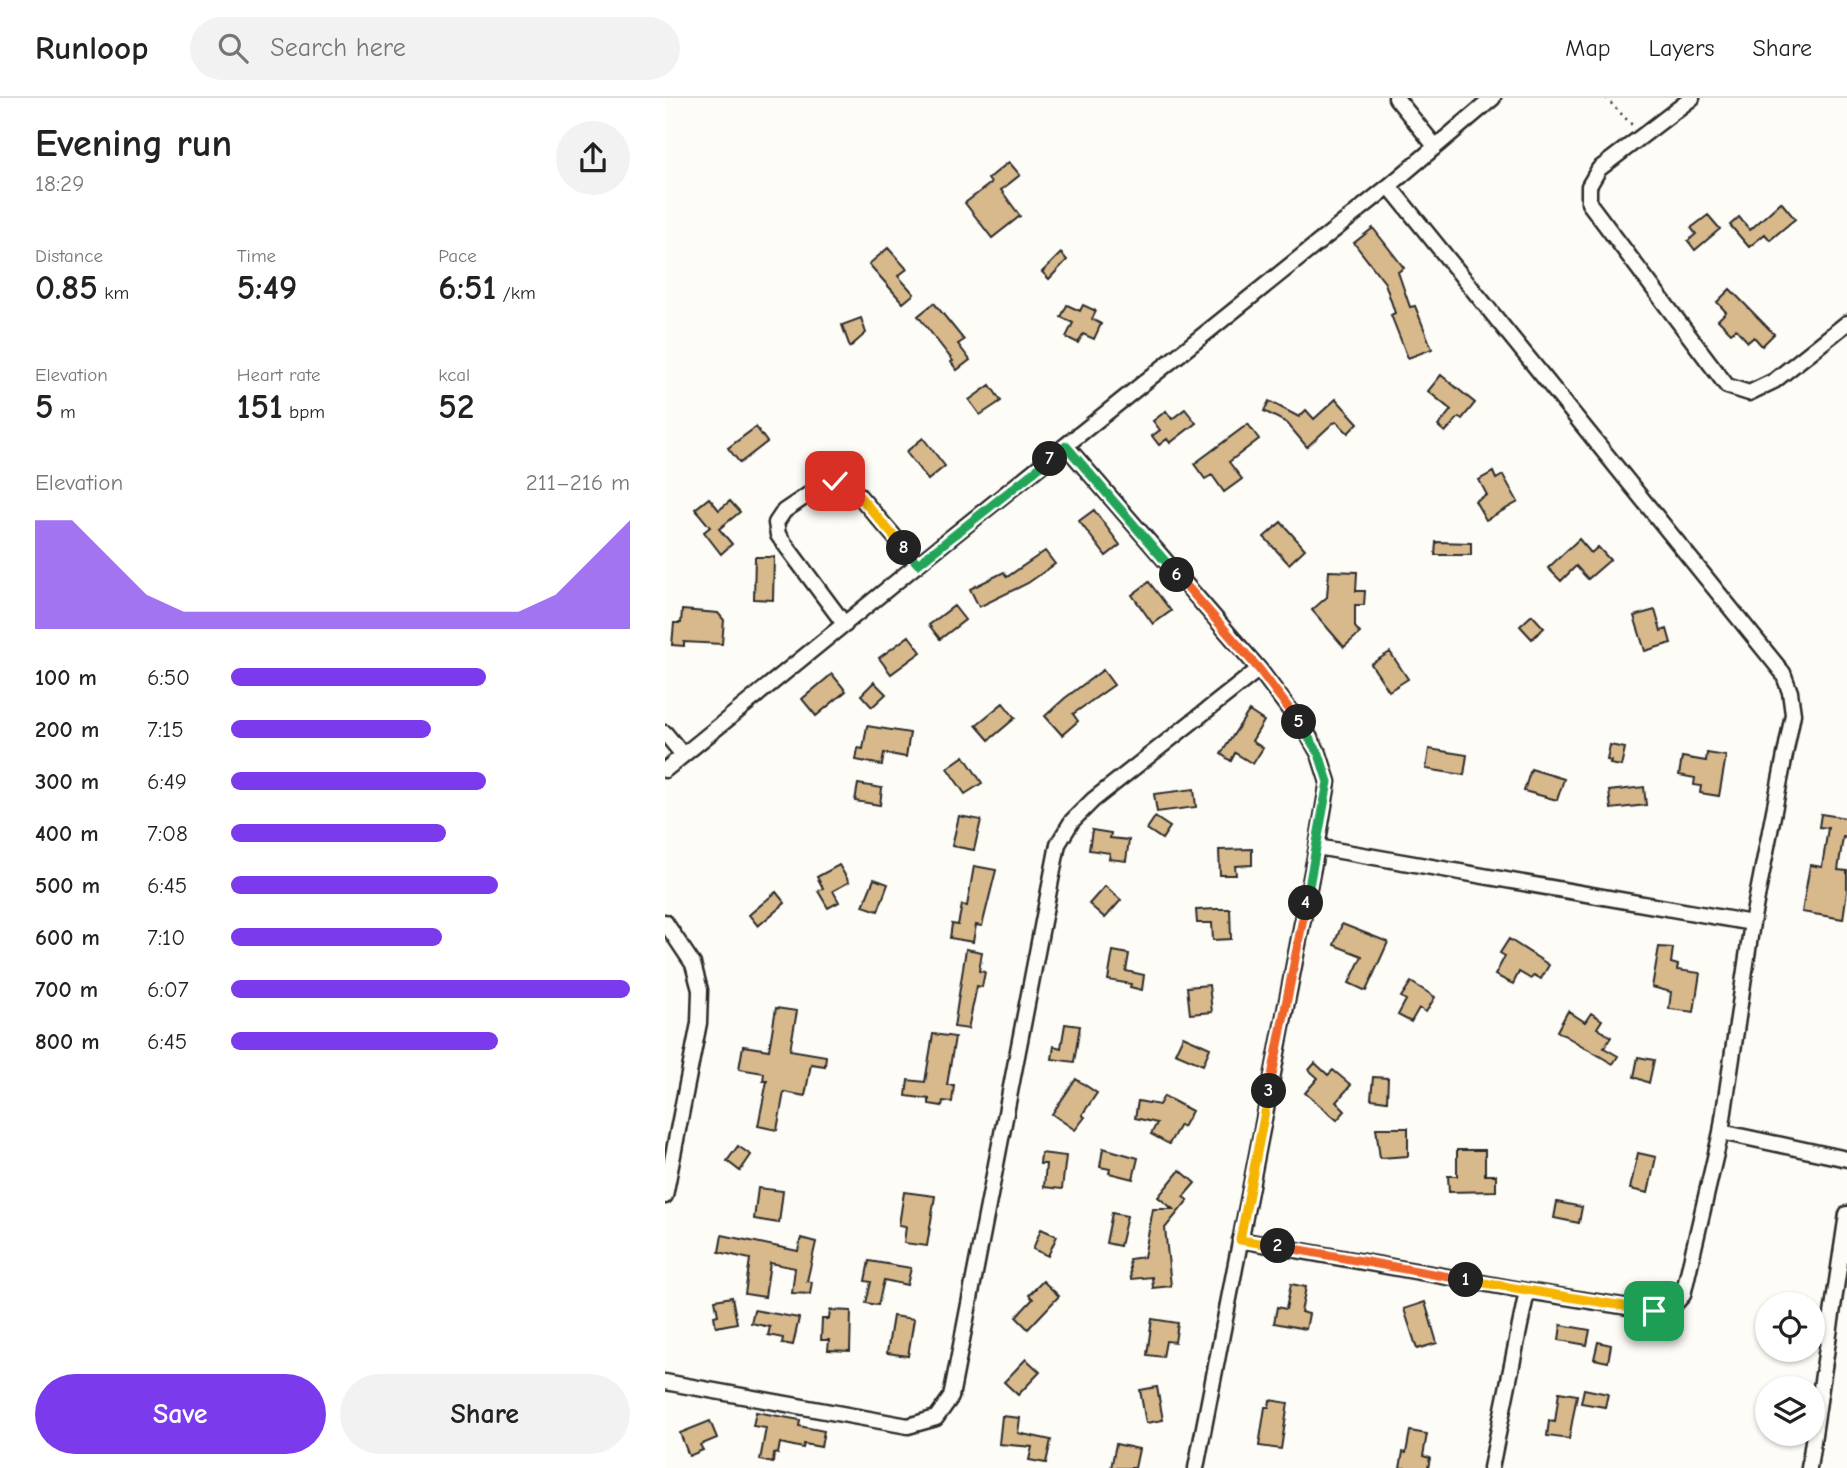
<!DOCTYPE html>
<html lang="en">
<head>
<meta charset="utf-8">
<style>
  body { margin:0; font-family:"Comic Neue",sans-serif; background:#f2f2f2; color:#222; height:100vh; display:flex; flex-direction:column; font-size:26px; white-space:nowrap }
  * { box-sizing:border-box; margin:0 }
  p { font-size:23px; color:#767676 }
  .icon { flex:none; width:38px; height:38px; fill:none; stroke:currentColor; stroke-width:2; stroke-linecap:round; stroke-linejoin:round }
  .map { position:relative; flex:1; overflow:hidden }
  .details { display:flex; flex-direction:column; background:#fff; width:665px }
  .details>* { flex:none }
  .buttons { position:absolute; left:1090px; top:1194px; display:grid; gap:14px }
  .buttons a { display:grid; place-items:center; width:70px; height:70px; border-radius:50%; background:#fff; box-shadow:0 2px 5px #0004; font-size:35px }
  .pin { position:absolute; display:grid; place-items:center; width:60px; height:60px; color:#fff; margin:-30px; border-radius:14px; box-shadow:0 4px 10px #0006 }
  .km { position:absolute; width:35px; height:35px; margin:-18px; border-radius:50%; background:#222; color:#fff; font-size:19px; line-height:35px; text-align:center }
  .round { display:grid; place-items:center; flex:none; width:74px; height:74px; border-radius:37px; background:#f2f2f2 }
  .head { display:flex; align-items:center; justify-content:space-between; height:119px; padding:0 35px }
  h1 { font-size:38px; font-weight:800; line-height:52px }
  .figures { display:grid; grid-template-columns:repeat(3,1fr); gap:10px; height:119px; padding:7px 35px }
  .figures div { display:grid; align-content:center }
  .figures b { font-size:35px; font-weight:800 }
  .figures small { font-size:19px; font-weight:400 }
  .figures p { font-size:19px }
  .chart { height:196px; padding:14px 35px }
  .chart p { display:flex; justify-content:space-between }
  .chart svg { width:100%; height:126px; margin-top:7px; fill:#7c3aed; opacity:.7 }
  .button { display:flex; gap:14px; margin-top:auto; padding:14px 35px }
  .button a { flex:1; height:80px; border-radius:42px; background:#7c3aed; color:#fff; font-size:28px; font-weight:800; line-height:80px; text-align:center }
  .button a+a { background:#f2f2f2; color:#222 }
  ul { padding:0 35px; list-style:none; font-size:23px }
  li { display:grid; grid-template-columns:112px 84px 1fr; align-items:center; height:52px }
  li i { height:18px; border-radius:9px; background:#7c3aed }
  header { display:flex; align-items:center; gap:42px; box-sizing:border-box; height:98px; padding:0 35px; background:#fff; border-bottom:2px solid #e0e0e0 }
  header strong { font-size:33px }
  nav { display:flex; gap:38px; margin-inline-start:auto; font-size:24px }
  .search { width:490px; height:63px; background:#f2f2f2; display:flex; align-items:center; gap:18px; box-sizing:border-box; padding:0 24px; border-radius:38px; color:#767676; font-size:26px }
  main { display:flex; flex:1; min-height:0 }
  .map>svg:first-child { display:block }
  .building { fill:#d8b98c; stroke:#2b2b2b; stroke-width:2 }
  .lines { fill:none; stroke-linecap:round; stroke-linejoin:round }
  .minor-casing { stroke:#2b2b2b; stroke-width:19 }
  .path { stroke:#2b2b2b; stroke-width:2.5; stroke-dasharray:2 5; stroke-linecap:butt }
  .minor { stroke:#fdfcf7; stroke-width:14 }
  .split-1-casing { stroke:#fff; stroke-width:14 }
  .split-2-casing { stroke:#fff; stroke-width:14 }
  .split-3-casing { stroke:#fff; stroke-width:14 }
  .split-4-casing { stroke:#fff; stroke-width:14 }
  .split-5-casing { stroke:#fff; stroke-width:14 }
  .split-6-casing { stroke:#fff; stroke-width:14 }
  .split-7-casing { stroke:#fff; stroke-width:14 }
  .split-8-casing { stroke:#fff; stroke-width:14 }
  .split-9-casing { stroke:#fff; stroke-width:14 }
  .split-1 { stroke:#f5b400; stroke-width:9 }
  .split-2 { stroke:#f0652b; stroke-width:9 }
  .split-3 { stroke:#f5b400; stroke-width:9 }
  .split-4 { stroke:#f0652b; stroke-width:9 }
  .split-5 { stroke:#22a559; stroke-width:9 }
  .split-6 { stroke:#f0652b; stroke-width:9 }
  .split-7 { stroke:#22a559; stroke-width:9 }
  .split-8 { stroke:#22a559; stroke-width:9 }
  .split-9 { stroke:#f5b400; stroke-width:9 }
</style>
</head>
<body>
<header>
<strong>Runloop</strong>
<div class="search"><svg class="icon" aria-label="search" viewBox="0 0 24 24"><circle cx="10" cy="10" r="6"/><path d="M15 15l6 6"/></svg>Search here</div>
<nav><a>Map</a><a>Layers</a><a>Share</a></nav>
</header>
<main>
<section class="details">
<div class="head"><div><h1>Evening run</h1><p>18:29</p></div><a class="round"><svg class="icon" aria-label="share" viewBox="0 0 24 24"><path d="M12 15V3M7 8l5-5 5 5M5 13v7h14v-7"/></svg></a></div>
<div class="figures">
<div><p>Distance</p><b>0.85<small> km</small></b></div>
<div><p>Time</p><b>5:49</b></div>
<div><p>Pace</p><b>6:51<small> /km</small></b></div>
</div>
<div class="figures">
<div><p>Elevation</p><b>5<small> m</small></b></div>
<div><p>Heart rate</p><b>151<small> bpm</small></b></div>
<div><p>kcal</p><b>52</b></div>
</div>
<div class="chart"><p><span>Elevation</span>211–216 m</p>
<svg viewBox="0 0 160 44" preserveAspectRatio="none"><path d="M0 44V6L10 6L20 19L30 32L40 38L50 38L60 38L70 38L80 38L90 38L100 38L110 38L120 38L130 38L140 32L150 19L160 6V44z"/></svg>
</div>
<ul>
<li><b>100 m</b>6:50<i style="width:64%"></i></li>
<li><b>200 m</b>7:15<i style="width:50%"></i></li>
<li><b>300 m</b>6:49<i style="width:64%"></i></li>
<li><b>400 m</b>7:08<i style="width:54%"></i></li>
<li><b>500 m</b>6:45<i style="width:67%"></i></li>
<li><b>600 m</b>7:10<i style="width:53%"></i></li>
<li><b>700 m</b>6:07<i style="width:100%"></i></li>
<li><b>800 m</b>6:45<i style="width:67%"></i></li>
</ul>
<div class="button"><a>Save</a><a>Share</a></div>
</section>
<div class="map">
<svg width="1182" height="1370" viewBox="0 0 1182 1370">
  <rect width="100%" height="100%" fill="#fdfcf7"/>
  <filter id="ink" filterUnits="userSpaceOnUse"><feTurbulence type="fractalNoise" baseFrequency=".0143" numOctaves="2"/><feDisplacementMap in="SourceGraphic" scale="14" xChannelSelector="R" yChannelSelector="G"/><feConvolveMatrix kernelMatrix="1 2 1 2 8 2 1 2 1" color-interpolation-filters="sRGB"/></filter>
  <g filter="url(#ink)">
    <path class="building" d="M344,64L355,77L336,92L355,118L327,140L300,105L326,85L323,81Z
      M1116,104L1130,121L1105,142L1100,136L1084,149L1065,127L1074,119L1085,132Z
      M1043,117L1055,131L1030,152L1023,143L1031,136L1026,130Z
      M708,130L739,170L733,174L745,209L750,208L767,251L743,260L726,217L730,215L720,185L689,145Z
      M223,150L242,171L233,178L249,196L238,205L204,166Z
      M396,155L402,162L384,181L377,174Z
      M1065,191L1109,236L1097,248L1089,239L1083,244L1071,231L1066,235L1053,222L1061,214L1052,204Z
      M269,205L299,242L293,246L305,262L292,272L286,264L288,263L253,218Z
      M402,207L415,213L418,207L431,213L427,221L436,226L429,241L418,236L413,245L401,239L408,225L396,219Z
      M196,220L201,235L185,249L177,227Z
      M776,277L810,305L797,321L794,319L780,334L773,328L786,312L763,293Z
      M325,287L336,303L315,317L304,302Z
      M671,301L693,325L683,335L672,324L668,325L642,349L622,325L599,313L604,303L634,319L641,312L649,321Z
      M520,311L531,325L505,345L502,341L494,347L487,338L495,332L488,323L501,313L507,321Z
      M583,326L594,341L564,364L577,381L559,394L547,377L540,381L529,366Z
      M91,329L102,344L75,365L63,350Z
      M258,340L280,368L263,382L241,354Z
      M828,374L831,381L838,377L853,404L821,422L810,403L822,397L814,382Z
      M44,400L54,412L65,403L75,414L54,431L67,446L56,456L39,434L45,429L30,411Z
      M429,412L455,447L441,458L414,423Z
      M616,424L640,451L624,466L599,439Z
      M914,441L926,455L933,449L945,462L923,481L911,468L896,483L883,470Z
      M771,444L806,445V457H770Z
      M380,453L390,466L363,485L314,509L305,491L339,474L342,479Z
      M90,459H109L108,502L89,501Z
      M664,473L692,474L691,493H700L699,507H690V529L695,535L679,549L647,512L662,499Z
      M484,484L506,513L488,526L467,497Z
      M289,508L300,522L275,541L264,527Z
      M17,512L53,515L59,522L57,546L19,544V548L7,547L9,525H16Z
      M990,512L996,533L1002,531L1006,545L980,553L969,518Z
      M867,517L879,530L867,541L855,528Z
      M244,538L256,554L226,576L214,560Z
      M725,554L743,581L724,593L706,566Z
      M438,572L449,587L408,616L413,623L397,637L380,618L400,600Z
      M167,576L181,593L151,618L137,601Z
      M209,584L221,596L207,609L196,597Z
      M338,605L350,620L324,642L311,627Z
      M584,613L599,623L587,643L598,650L588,666L570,655L566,663L556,656Z
      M202,628L245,635L241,659L219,655L217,667L191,662L193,650L198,651Z
      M945,647L960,650L956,668L945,666L946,663L942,662Z
      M764,651L802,657L799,677L761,671Z
      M1042,655L1061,658L1054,698L1035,695L1036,688L1029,687L1030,680L1014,677L1017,659L1041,663Z
      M299,658L317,685L300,696L282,670Z
      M866,671L899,681L892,702L859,693Z
      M193,686L217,690L215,707L190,703Z
      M979,689L981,707L946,711L944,693Z
      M529,691L531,709L492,714L489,696Z
      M1156,716L1182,720V740L1178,739L1173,772L1182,773V793L1178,821L1137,814L1145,767L1157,769L1163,730L1154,729Z
      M294,718L316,722L309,752L287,748Z
      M490,719L505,729L497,741L482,731Z
      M427,732L446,735L445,740L464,742L461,763L444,761L445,755L424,752Z
      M587,751V767L570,768L571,777H555L554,752Z
      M174,767L184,784L168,793L174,804L163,810L153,793L158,790L152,779Z
      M309,768L331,772L317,828L311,827L308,844L285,840L287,826L293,827L297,807L302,808Z
      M209,781L223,786L213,813L198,808Z
      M440,788L456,802L440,820L424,806Z
      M111,794L120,805L93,828L84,817Z
      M552,811H565L566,841L548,842L547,825H532L531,812Z
      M677,826L723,844L701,893L684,885L697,858L669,847Z
      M844,841L884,867L876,881L869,877L866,881L854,874L848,886L830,877L840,858L835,855Z
      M994,849L1008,850L1006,865L1013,867L1012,872L1035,875L1029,914L1004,911L1006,894L987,889Z
      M301,851L317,854L314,873L320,874L317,889L312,888L303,931L289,929Z
      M448,853L464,856L461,873L479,877L477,892L465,889L466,886L443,882Z
      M746,884L770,899L761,914L754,910L746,924L733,917L741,902L736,899Z
      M544,887L547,914L525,916L522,889Z
      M111,910L132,913L125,952L161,958L160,968L146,966L140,998L119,994L112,1032L93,1028L102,983H98L99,975L74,971L78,948L104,952Z
      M903,913L920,924L926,915L937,922L932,930L946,939L939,950L953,958L948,966L892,933Z
      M400,926L415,928L409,964L387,961L389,948L396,950Z
      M268,936L290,939L282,987H289L287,1004L278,1003L277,1008L264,1006V1001L241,998L243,982L260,984Z
      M518,938L545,950L538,967L510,955Z
      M973,959L989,962L984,985L969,979Z
      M650,965L663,977L668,972L686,987L671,1004L680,1013L672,1022L640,995L653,980L644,972Z
      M708,979L723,980L722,1003L706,1001Z
      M411,981L432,995L417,1017L420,1019L410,1032L387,1016Z
      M499,998L527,1013L518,1029L515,1027L504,1046L486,1036L492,1025L470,1020L473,1003L494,1007Z
      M711,1030H743V1058L715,1060Z
      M73,1048L86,1057L75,1073L62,1063Z
      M438,1050L473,1060L468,1081L444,1075L445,1071L435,1069Z
      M792,1052H820V1077H831V1093L784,1094L783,1078H792Z
      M376,1055L401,1058L397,1091L379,1089L381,1066H375Z
      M973,1055L991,1059L983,1095L965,1091Z
      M515,1072L530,1085L518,1099L523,1102L500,1130L506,1188L488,1190L487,1179L466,1181L464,1161L479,1159L488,1111H508L493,1099Z
      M93,1090L118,1093L114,1125L89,1121Z
      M239,1094L270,1098L262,1148L239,1145L241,1128L234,1127Z
      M892,1104L917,1109L914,1125L889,1120Z
      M447,1115L462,1118L455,1148L441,1145Z
      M376,1131L392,1138L383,1158L368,1151Z
      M57,1137L133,1153L136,1140L151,1144L142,1183L147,1184L145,1196L127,1195L130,1170L105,1165L100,1199L80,1196L85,1161L54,1154Z
      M204,1163L246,1170L242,1187L219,1182L213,1207L201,1205L206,1184L200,1183Z
      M378,1183L394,1198L363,1231L351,1219L368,1201L364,1197Z
      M626,1186L641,1189L636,1214L644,1216L641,1231L609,1225L612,1209L621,1211Z
      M67,1199L72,1225L51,1229L49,1218L53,1217L50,1202Z
      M760,1204L772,1245L752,1251L739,1211Z
      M89,1212L134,1220L128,1247L117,1245L118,1240L103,1237L105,1229L86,1225Z
      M165,1212L186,1213L185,1253L163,1252L164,1242H156L157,1221H164Z
      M228,1218L249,1221L243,1258L222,1255Z
      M487,1221L513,1225L510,1244L501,1243L498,1259L482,1257Z
      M896,1227L925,1232L922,1247L894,1242Z
      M933,1244L946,1247L943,1264L929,1261Z
      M361,1261L375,1274L353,1297L339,1284Z
      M492,1289L498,1322L481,1325L475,1292Z
      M919,1291L943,1296L940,1309L916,1305Z
      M894,1294L912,1297L904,1341L882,1338L884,1323L890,1324Z
      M605,1302L623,1305L616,1351L594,1348L600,1309H604Z
      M91,1314L135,1322L134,1328L159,1333L156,1349L139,1346L138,1350L115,1345L113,1356L109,1355L108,1365L95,1362L101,1330L88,1328Z
      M337,1318L355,1320L353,1335L386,1342L381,1365L364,1362L367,1349L334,1346Z
      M45,1323L52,1340L35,1347L38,1352L24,1358L15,1335Z
      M745,1333L762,1336L758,1358L765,1360L763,1370H735L738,1354L741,1355Z
      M451,1346L474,1351L470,1370H446Z"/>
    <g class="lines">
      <defs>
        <path id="minor" d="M731,0L770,48
          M1027,0L934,71L924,88V105L1062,288L1084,295L1109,283L1182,225
          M401,348L594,571L642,635L654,656L663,684L652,749L531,1370
          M180,527L113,437L111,425L119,413L159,386L170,383L183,385L253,466
          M0,635L18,657
          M0,672L253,466L724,88L828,0
          M652,749L1087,825
          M0,824L28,866L35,892L34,925L0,1098
          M1056,1034L1182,1061
          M575,1142L862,1193L989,1213L1008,1208L1018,1197L1056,1034L1087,825L1128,616L1125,594L1118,575L724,88
          M0,1284L243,1328L271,1320L286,1299L393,746L407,723L428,702L594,571
          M826,1370L862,1193
          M1144,1370L1182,1116"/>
      </defs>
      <use href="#minor" class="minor-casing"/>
      <path class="path" d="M941,0L968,28"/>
      <use href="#minor" class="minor"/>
    </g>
  </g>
  <g class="lines" filter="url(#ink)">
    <defs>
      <path id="split-1" d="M801,1182L989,1213"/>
      <path id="split-2" d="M613,1148L801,1182"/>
      <path id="split-3" d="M604,993L575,1142L613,1148"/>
      <path id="split-4" d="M604,993L641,805"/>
      <path id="split-5" d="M634,624L654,656L663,684L641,805"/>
      <path id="split-6" d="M512,477L594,571L634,624"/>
      <path id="split-7" d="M385,361L401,348L512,477"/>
      <path id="split-8" d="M239,450L253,466L385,361"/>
      <path id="split-9" d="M170,383L183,385L239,450"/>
    </defs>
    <use href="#split-1" class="split-1-casing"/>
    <use href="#split-2" class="split-2-casing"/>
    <use href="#split-3" class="split-3-casing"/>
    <use href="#split-4" class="split-4-casing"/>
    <use href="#split-5" class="split-5-casing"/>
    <use href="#split-6" class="split-6-casing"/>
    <use href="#split-7" class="split-7-casing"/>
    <use href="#split-8" class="split-8-casing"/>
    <use href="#split-9" class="split-9-casing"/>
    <use href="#split-1" class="split-1"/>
    <use href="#split-2" class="split-2"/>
    <use href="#split-3" class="split-3"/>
    <use href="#split-4" class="split-4"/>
    <use href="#split-5" class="split-5"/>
    <use href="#split-6" class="split-6"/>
    <use href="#split-7" class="split-7"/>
    <use href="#split-8" class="split-8"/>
    <use href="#split-9" class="split-9"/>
  </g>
</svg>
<div class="buttons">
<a><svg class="icon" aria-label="locate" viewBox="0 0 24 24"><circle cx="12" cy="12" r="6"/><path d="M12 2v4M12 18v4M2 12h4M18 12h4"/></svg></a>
<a><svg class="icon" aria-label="layers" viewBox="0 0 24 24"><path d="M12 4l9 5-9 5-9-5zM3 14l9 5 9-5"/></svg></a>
</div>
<div class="pin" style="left:989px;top:1213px;background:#1e9e55"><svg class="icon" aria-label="arrive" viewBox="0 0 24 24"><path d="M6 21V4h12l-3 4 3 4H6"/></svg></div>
<div class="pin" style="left:170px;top:383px;background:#d93025"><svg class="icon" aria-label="check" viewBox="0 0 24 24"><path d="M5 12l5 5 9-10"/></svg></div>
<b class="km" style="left:801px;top:1182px">1</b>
<b class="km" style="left:613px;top:1148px">2</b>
<b class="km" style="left:604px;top:993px">3</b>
<b class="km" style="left:641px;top:805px">4</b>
<b class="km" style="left:634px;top:624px">5</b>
<b class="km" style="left:512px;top:477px">6</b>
<b class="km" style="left:385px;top:361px">7</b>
<b class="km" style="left:239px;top:450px">8</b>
</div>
</main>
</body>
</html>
